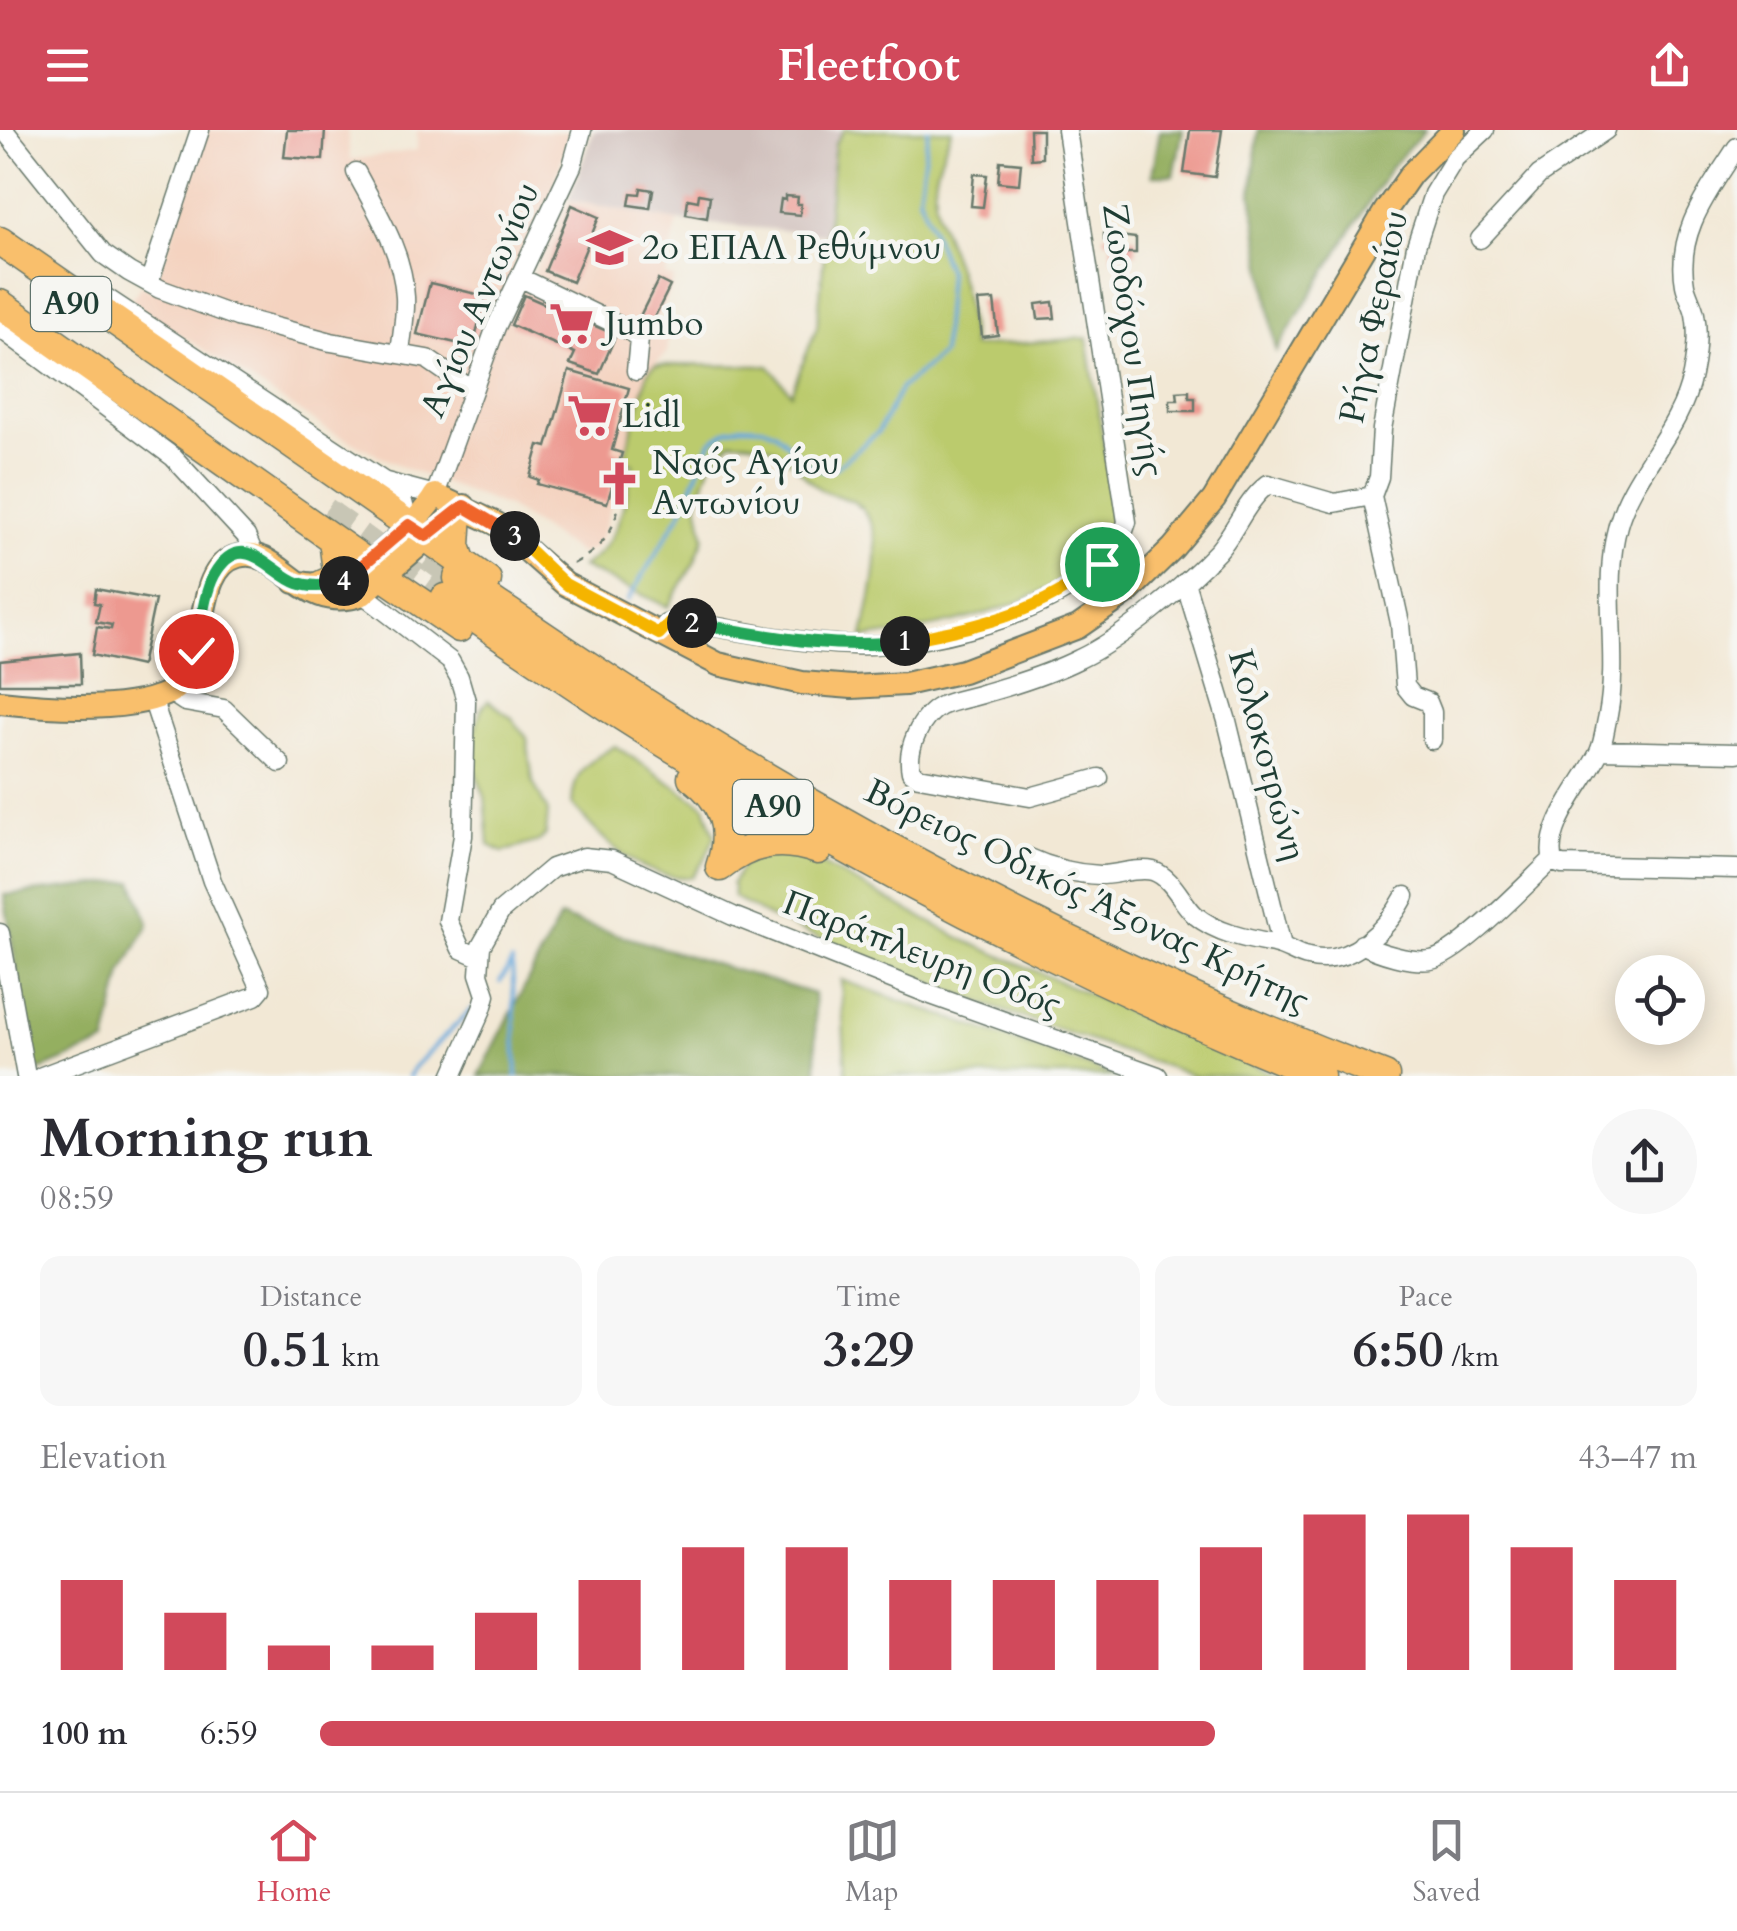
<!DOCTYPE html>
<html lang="en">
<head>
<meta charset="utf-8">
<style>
  body { margin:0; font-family:Cardo,serif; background:#f7f7f7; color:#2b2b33; height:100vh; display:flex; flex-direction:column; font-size:38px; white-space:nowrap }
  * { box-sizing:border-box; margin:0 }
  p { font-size:32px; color:#7c7c81 }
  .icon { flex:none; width:55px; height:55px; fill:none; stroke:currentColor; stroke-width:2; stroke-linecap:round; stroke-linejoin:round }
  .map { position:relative; height:946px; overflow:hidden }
  .sheet { display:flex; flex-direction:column; background:#fff; flex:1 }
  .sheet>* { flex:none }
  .controls { position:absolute; left:1615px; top:825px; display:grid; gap:20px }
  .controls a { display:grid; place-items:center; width:90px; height:90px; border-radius:50%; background:#fff; box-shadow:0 5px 25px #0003; font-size:50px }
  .pin { position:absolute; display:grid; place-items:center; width:85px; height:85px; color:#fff; margin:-42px; border:5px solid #fff; border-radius:50%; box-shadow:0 2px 10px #0007 }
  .km { position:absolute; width:50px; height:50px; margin:-25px; border-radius:50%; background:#222; color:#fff; font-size:28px; line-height:50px; text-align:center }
  .round { display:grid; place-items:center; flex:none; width:105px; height:105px; border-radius:52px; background:#f7f7f7 }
  .headline { display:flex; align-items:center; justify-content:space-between; height:170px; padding:0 40px }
  h1 { font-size:55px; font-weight:700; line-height:75px }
  .figures { display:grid; grid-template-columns:repeat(3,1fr); gap:15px; height:170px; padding:10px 40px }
  .figures div { display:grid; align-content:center; border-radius:20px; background:#f7f7f7; text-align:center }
  .figures b { font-size:50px; font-weight:700 }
  .figures small { font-size:28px; font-weight:400 }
  .figures p { font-size:28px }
  .chart { height:280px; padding:20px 40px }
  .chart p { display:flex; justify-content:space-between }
  .chart svg { width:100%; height:180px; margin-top:10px; stroke:#d1495b; stroke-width:6 }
  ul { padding:0 40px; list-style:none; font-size:32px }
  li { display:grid; grid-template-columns:160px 120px 1fr; align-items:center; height:75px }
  li i { height:25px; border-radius:12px; background:#d1495b }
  header { display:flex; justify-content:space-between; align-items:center; height:130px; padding:0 40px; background:#d1495b; color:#fff; font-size:45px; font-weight:700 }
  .tabs { display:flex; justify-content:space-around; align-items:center; height:140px; border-top:2px solid #e1e1e2; background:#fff; font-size:28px; color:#7c7c81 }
  .tabs a { display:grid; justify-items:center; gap:5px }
  .tabs .on { color:#d1495b }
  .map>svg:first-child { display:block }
  .built { fill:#f4d3c0 }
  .industrial { fill:#d0c0bc }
  .green { fill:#bbcb6d; stroke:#6d8450; stroke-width:2.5 }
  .forest { fill:#94af60; stroke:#5a764a; stroke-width:2.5 }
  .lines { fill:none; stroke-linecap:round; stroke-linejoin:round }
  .stream { stroke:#67a9db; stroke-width:4 }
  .building { fill:#ed9990 }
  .highway-tunnel { stroke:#c8c6b5; stroke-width:28; stroke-dasharray:28 14; stroke-linecap:butt }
  .minor-casing { stroke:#69796c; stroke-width:21 }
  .major-casing { stroke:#69796c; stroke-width:26 }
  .highway-casing { stroke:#69796c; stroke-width:31 }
  .path { stroke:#69796c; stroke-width:2.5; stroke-dasharray:8 8; stroke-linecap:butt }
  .minor { stroke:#fff; stroke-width:18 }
  .major { stroke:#f9bf6c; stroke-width:22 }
  .highway { stroke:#f9bf6c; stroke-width:28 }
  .split-1-casing { stroke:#fff; stroke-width:20 }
  .split-2-casing { stroke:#fff; stroke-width:20 }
  .split-3-casing { stroke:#fff; stroke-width:20 }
  .split-4-casing { stroke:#fff; stroke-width:20 }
  .split-5-casing { stroke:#fff; stroke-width:20 }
  .split-1 { stroke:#f5b400; stroke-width:12 }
  .split-2 { stroke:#22a559; stroke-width:12 }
  .split-3 { stroke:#f5b400; stroke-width:12 }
  .split-4 { stroke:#f0652b; stroke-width:12 }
  .split-5 { stroke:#22a559; stroke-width:12 }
  .labels { text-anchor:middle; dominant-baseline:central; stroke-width:9; stroke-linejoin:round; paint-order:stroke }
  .shield { fill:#f6f6f2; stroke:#60746d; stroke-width:2.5 }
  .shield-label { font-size:32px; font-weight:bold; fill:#1f3d34 }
  .poi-label { font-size:35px; fill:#1f3d34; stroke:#f6f6f2; text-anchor:start }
  .street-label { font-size:35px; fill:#1f3d34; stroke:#f6f6f2 }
</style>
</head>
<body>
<header><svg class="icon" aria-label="menu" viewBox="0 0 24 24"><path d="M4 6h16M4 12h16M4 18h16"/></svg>Fleetfoot<svg class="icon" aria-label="share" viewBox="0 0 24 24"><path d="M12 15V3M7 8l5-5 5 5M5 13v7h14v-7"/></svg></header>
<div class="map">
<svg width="1737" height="946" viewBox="0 0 1737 946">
  <rect width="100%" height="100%" fill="#f6f6f2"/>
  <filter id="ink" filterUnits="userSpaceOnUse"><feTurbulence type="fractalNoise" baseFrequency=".01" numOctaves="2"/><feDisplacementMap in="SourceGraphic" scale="20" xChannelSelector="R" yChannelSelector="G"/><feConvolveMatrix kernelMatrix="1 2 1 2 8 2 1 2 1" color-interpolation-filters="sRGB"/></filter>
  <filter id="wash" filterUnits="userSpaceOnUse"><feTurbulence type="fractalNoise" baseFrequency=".0048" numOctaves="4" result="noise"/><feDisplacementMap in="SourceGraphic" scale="40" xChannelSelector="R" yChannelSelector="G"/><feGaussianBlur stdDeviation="2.25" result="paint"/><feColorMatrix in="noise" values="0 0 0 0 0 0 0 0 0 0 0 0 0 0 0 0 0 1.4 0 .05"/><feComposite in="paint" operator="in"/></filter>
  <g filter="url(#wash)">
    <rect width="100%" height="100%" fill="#f2e8d5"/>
    <path class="built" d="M206,0H347L350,30L417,20V0L569,2L552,64L513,136L532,146L569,70L678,91L665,145L674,149L650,201L669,208L667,222L648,242L604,400L594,418L581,424L508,377L402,337L328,300L130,172L141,156L152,161L201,27Z"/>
    <path class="industrial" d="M594,0H844L835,14L824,104L678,91L569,70Z"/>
    <path class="green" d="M844,0H952C945,17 937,35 935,53C932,83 948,111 957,138C965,164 969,190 972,217L1087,208C1093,249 1100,289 1106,329C1108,341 1114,354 1115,366C1122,467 935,500 863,508C869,469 892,405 858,375C847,365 828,367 816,356C783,326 781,311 732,311L711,332L698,371L704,407L694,433L668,477L582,437C620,413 624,375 633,334L624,329L648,242L655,235L769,236L791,263L817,197L835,14Z
      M488,570L512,588L527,608L533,652L548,682L546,705L539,711L503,722L489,715L485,667L473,636V606L481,579Z
      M615,616L705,676L715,706L705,729L692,747C642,751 601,709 572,674C574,639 587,633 615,616Z
      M787,722L821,734L964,810L1278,946H1194L998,879L854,823L767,786L734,767L732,754L745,731Z
      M841,850L1115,946H846Z"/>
    <path class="forest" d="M1160,0H1183L1174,45H1152Z
      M1258,0H1425L1390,38L1276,221L1252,64Z
      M133,751L149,794L122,843L106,913L40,940L32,936L4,765Z
      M560,787L814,864L817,946H479Z"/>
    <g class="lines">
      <path class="stream" d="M628,470L682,381L711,311L728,300L741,296L763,297L775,302L808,334L822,340L835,338L878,302L901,258L942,224L948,142L919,66L928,0
        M512,832L517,946
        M500,852L512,832
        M409,946L414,937L472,879"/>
    </g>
    <g id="blocks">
      <path class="building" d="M287,0H325L323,30L284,27Z
        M1030,0H1042V28L1031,29Z
        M1190,0H1222L1215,47L1184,43Z
        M1000,31L1021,33L1019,54L998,52Z
        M974,44L987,45L983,77L971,76Z
        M641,58L653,60L650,78L629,75L631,63L640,64Z
        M699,64L710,66L707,88L686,84L688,69L698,71Z
        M785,66L798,67L797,74H801L800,85L779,83L781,69L785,70Z
        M572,75L599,87L572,152L545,141Z
        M1104,104L1136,108V123H1119V129H1112V110H1104Z
        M658,150L670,156L649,198L637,192Z
        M430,153L485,166L473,217L417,204Z
        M524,165L616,205L599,244L570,234L575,223L511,195Z
        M994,170L998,205L982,207L978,171Z
        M1053,172L1055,188L1038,189L1036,174Z
        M569,241L629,258L612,320L622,323L607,373L537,354L539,350L530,347L539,315L547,317Z
        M1189,261V268H1195V281H1170V270H1178L1177,262Z
        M96,459L155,470L141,536L92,525L97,497L111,499L112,495L96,492L100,474L94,473Z
        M80,523L81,554H0V531Z"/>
    </g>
  </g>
  <g filter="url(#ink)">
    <use href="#blocks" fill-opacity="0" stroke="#69796c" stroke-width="2.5"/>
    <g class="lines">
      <path class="highway-tunnel" d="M325,381L445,468
        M395,402L458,448"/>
      <defs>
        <path id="minor" d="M4,0L103,124L129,142L160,159L237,187L331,212L427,229L472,260
          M1737,17C1710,60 1675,101 1685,155C1687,165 1693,174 1695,184C1699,204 1696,225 1692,245C1681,301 1633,341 1618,395C1601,456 1620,523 1608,585C1605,597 1604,611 1599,622C1585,652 1543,697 1553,732L1562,735L1737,739
          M356,42C376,80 403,122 405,167C406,185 402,204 400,222
          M1480,109L1539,45L1606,0
          M521,148L630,201L639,209L636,241
          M149,153L200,0
          M96,161L385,352L403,372L409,395
          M0,198L173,327L246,406L254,424
          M386,352L435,365L496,197L572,36L582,0
          M1372,366L1400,493L1405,556L1413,566L1428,572L1432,582V610
          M1185,452L1227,591L1282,816
          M363,464L450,531L459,547L466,571L463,706L448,791L461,819L479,827
          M659,504L666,494L678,490C736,500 794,513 853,515C931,518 1102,476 1127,392L1067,0
          M170,562L185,572L224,579L280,633
          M1600,620L1737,623
          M1099,648L1030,667L919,647L911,642C906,619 920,587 941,576C954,570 971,568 985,563C1017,554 1049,544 1079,529C1122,509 1185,456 1218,421C1236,400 1246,371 1268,354L1334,373L1372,366L1379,347L1382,299L1416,116L1433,64L1455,28L1485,0
          M1027,727C1051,738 1073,744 1100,745C1116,745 1138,737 1153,741C1173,748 1181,772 1195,785C1216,803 1247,809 1273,814C1286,816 1296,825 1308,827C1350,838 1388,798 1405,766
          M0,803L26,946
          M1362,814C1378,823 1412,833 1431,830C1459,825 1528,752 1552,730
          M42,946L255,866L261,859L212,751L152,568
          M452,946L482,879L486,865L479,844L481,816L501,781L552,738L584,727L612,730L733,786L931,865L1158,946"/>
        <path id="major" d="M295,452C308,454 322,457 335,454C359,449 423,387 435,365L497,394L565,454L718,534L802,553L852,557L905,554L963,541L1078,497L1127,463L1173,418L1214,369L1386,80L1411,44L1454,0
          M0,572C45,577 126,583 168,563C215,540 188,439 238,426C281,414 301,487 363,464L464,376"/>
        <path id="highway" d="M0,111L409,395
          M0,174L367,433
          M458,381L456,416L462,433
          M426,407L487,450
          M383,446L459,498
          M458,448C513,485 567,522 622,558C861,712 1120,845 1385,946
          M321,455L334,449L337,441L333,410
          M445,468C500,505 554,542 609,578C834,722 1073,845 1320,946
          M692,647C724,671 733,699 720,737
          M720,737C751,712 780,707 818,720"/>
      </defs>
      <use href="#minor" class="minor-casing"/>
      <use href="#major" class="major-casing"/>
      <use href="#highway" class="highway-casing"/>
      <path class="path" d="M573,434C620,409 616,383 627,337"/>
      <use href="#minor" class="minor"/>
      <use href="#major" class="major"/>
      <use href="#highway" class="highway"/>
    </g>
  </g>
  <g class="lines" filter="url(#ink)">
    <defs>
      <path id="split-1" d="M905,511C986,494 1035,485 1102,434"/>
      <path id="split-2" d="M692,493C763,505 833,521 905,511"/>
      <path id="split-3" d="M515,406L565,454L659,504L670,492L692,493"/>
      <path id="split-4" d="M344,451L409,395L426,406L464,376L515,406"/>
      <path id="split-5" d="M196,521C201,498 203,466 214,445C243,395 271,444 298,453C313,458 330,456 344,451"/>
    </defs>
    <use href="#split-1" class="split-1-casing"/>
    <use href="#split-2" class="split-2-casing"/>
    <use href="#split-3" class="split-3-casing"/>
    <use href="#split-4" class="split-4-casing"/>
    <use href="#split-5" class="split-5-casing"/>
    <use href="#split-1" class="split-1"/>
    <use href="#split-2" class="split-2"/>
    <use href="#split-3" class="split-3"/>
    <use href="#split-4" class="split-4"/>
    <use href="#split-5" class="split-5"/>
  </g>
  <defs>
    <symbol id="school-bare" viewBox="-9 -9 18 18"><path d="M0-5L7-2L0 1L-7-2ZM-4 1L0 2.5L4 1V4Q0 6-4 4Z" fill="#d1495b" stroke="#f6f6f2" stroke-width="2.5" paint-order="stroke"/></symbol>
    <symbol id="supermarket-bare" viewBox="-9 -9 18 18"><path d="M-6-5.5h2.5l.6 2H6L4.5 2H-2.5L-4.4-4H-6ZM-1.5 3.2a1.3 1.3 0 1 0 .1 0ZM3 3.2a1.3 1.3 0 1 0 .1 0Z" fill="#d1495b" stroke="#f6f6f2" stroke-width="2.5" paint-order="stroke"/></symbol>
    <symbol id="church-bare" viewBox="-9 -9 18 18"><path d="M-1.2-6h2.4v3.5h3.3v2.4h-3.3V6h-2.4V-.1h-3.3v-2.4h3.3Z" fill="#d1495b" stroke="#f6f6f2" stroke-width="2.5" paint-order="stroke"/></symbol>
  </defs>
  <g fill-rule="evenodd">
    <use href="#school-bare" x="578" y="86" width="63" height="63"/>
    <use href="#supermarket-bare" x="540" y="162" width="63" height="63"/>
    <use href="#supermarket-bare" x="558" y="254" width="63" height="63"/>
    <use href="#church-bare" x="588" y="322" width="63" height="63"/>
  </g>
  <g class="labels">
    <g class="shield">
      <rect x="31" y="147" width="80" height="54" rx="8"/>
      <rect x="733" y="650" width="80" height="54" rx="8"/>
    </g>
    <g class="shield-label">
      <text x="71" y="174">Α90</text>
      <text x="773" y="677">Α90</text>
    </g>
    <g class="poi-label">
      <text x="642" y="118">2ο ΕΠΑΛ Ρεθύμνου</text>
      <text x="605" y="194">Jumbo</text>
      <text x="622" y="286">Lidl</text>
      <text x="652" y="333">Ναός Αγίου<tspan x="652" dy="40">Αντωνίου</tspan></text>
    </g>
    <g class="street-label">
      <text transform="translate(480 170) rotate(-67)">Αγίου Αντωνίου</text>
      <text transform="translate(1374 187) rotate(-78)">Ρήγα Φεραίου</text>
      <text transform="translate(1133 210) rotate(82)">Ζωοδόχου Πηγής</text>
      <text transform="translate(1267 625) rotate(75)">Κολοκοτρώνη</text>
      <text transform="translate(1087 766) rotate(26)">Βόρειος Οδικός Άξονας Κρήτης</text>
      <text transform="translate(922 824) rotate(21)">Παράπλευρη Οδός</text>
    </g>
  </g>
</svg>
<div class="controls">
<a><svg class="icon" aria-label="locate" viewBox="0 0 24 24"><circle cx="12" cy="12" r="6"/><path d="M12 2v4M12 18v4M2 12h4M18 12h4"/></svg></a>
</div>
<div class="pin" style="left:1102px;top:434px;background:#1e9e55"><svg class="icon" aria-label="arrive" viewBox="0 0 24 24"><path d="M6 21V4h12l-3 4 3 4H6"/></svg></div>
<div class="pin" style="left:196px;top:521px;background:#d93025"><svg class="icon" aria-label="check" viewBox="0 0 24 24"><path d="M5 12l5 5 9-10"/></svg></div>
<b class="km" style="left:905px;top:511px">1</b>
<b class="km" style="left:692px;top:493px">2</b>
<b class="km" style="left:515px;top:406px">3</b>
<b class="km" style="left:344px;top:451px">4</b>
</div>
<section class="sheet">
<div class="headline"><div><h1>Morning run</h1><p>08:59</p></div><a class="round"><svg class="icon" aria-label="share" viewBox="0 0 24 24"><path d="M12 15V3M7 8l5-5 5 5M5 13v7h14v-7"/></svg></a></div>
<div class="figures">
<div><p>Distance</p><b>0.51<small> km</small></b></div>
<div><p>Time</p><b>3:29</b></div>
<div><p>Pace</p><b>6:50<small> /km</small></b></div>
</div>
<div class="chart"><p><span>Elevation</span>43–47 m</p>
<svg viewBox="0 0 160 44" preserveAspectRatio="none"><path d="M5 44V22M15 44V30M25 44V38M35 44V38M45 44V30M55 44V22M65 44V14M75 44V14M85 44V22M95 44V22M105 44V22M115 44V14M125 44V6M135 44V6M145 44V14M155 44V22"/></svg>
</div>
<ul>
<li><b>100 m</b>6:59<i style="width:65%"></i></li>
</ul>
</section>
<nav class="tabs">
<a class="on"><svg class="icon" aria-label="home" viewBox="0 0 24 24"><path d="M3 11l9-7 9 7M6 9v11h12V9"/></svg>Home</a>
<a><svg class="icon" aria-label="map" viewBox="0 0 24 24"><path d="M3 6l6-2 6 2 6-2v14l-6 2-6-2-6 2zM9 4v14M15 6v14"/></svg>Map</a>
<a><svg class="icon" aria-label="saved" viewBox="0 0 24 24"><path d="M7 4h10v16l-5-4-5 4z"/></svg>Saved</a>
</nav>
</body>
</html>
